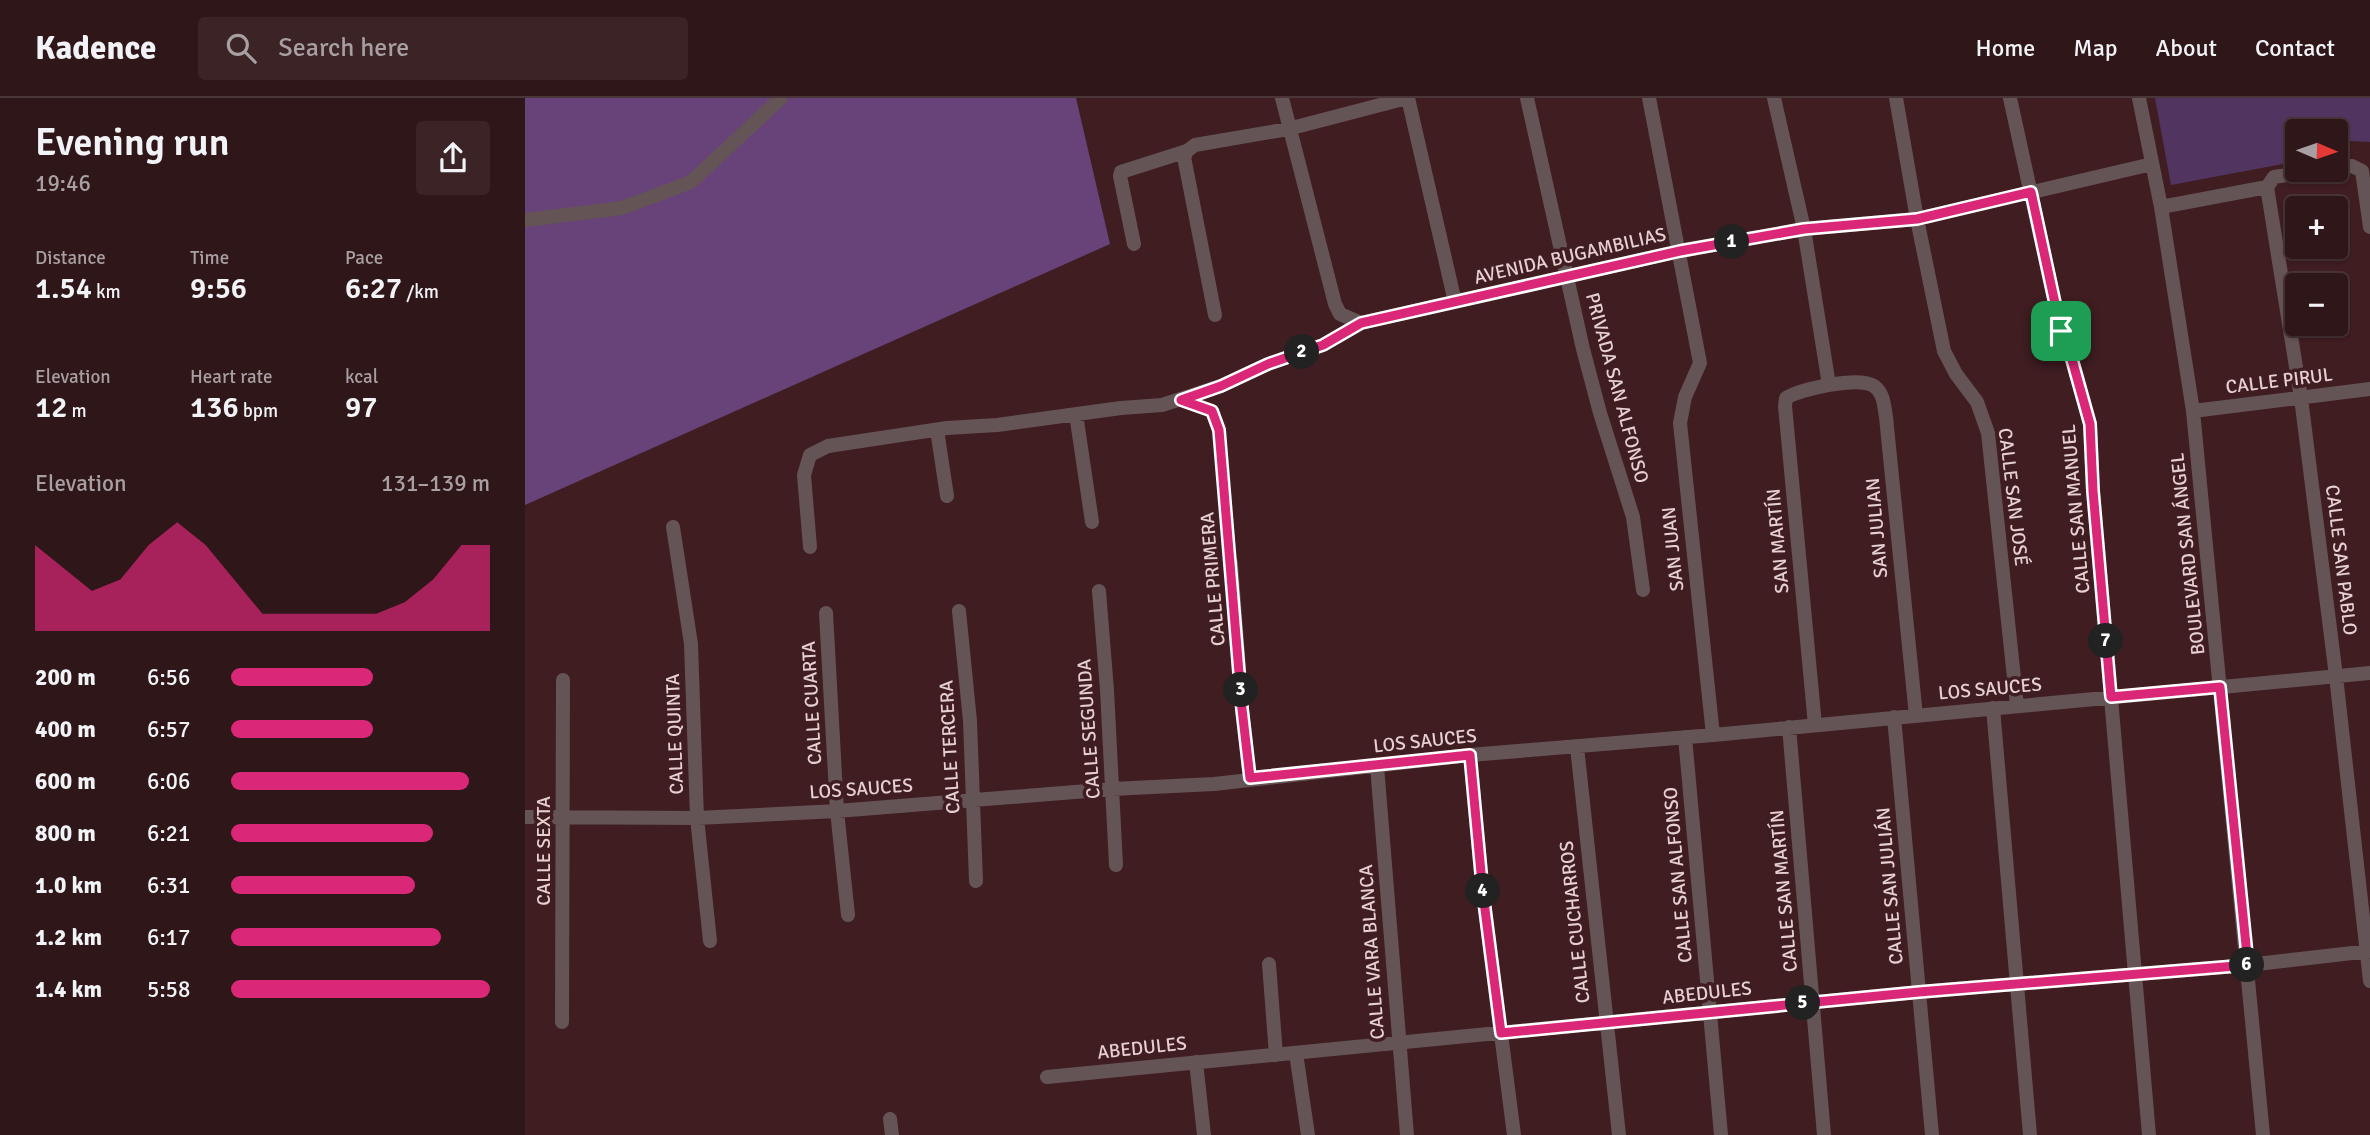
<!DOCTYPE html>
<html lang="en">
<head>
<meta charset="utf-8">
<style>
  body { margin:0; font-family:Signika,sans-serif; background:#3b2326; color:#f1f3f6; height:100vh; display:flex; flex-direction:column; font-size:26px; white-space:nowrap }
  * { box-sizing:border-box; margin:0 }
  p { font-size:23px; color:#a79fa2 }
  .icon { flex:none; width:38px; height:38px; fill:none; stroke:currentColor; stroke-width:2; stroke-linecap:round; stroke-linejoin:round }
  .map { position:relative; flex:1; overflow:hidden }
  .side { display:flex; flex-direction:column; background:#2f1619; width:525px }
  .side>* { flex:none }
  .needle { width:46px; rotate:92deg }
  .controls { position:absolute; left:1760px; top:21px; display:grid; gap:14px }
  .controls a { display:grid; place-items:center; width:63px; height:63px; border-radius:7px; background:#2f1619; box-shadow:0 2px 5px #0004,0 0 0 2px #4a3538; font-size:35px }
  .pin { position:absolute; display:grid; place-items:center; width:60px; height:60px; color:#fff; margin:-30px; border-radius:14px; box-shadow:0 4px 10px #0006 }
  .km { position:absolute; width:35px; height:35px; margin:-18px; border-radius:50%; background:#222; color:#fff; font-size:19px; line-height:35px; text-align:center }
  .round { display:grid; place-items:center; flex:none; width:74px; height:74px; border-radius:7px; background:#3b2326 }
  .head { display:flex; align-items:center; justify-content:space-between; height:119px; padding:0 35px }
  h1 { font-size:38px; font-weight:600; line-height:52px }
  .metrics { display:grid; grid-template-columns:repeat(3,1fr); gap:10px; height:119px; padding:7px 35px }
  .metrics div { display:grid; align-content:center }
  .metrics b { font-size:30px; font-weight:600 }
  .metrics small { font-size:19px; font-weight:400 }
  .metrics p { font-size:19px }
  .chart { height:196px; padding:14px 35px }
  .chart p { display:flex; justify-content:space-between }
  .chart svg { width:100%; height:126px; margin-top:7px; fill:#db2777; opacity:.7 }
  ul { padding:0 35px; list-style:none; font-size:23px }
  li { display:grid; grid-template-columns:112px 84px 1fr; align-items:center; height:52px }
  li i { height:18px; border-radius:9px; background:#db2777 }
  header { display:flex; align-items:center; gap:42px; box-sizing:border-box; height:98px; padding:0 35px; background:#2f1619; border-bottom:2px solid #4a3538 }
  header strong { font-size:33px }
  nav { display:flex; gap:38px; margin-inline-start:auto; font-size:24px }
  .search { width:490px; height:63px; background:#3b2326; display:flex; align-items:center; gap:18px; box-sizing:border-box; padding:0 24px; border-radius:7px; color:#a79fa2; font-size:26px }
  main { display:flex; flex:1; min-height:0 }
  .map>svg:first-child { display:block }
  .green { fill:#523461 }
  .forest { fill:#674379 }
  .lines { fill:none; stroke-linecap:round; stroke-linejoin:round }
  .path { stroke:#8c6f71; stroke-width:2.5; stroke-dasharray:7 3.5; stroke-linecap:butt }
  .street { stroke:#655455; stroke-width:14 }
  .route-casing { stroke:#fff; stroke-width:14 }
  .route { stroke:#db2777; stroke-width:9 }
  .labels { text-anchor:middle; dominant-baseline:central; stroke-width:7; stroke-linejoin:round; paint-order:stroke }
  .street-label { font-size:19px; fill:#e7d0d1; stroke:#3f1d21 }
</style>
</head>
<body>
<header>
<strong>Kadence</strong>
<div class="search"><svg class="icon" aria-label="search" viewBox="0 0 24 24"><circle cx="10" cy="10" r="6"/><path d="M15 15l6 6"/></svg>Search here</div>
<nav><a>Home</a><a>Map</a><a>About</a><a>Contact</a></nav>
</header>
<main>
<section class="side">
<div class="head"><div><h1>Evening run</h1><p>19:46</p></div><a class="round"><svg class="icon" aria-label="share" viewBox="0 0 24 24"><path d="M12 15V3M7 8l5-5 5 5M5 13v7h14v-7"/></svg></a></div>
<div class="metrics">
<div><p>Distance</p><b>1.54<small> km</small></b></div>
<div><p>Time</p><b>9:56</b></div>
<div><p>Pace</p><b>6:27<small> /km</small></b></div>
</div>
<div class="metrics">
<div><p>Elevation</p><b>12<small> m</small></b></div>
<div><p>Heart rate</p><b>136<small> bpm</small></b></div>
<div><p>kcal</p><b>97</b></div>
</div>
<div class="chart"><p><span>Elevation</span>131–139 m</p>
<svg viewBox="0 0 160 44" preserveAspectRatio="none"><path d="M0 44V14L10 22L20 30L30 26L40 14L50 6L60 14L70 26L80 38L90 38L100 38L110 38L120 38L130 34L140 26L150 14L160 14V44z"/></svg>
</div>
<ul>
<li><b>200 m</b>6:56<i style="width:55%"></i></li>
<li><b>400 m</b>6:57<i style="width:55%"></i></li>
<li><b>600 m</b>6:06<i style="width:92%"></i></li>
<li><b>800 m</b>6:21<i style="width:78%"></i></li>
<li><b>1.0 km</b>6:31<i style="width:71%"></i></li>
<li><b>1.2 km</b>6:17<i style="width:81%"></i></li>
<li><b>1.4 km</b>5:58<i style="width:100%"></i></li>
</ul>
</section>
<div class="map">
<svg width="1845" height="1037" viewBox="0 0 1845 1037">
  <rect width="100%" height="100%" fill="#3f1d21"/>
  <path class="green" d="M1630,0H1845V44L1824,43L1811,48V33H1773V63L1646,87Z"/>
  <path class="forest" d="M0,0H551L585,146L0,407Z"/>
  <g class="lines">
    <path class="path" d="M678,309L687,313L694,332L705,452"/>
    <path class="street" d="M757,0L810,206L815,216L836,225L1155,153L1279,131L1392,121L1627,66
      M883,0L930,204
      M1002,0L1058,251L1075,315L1108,419L1118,492
      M1124,0L1175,265L1160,299L1155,325L1188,637
      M1249,0L1279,131L1304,287
      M1371,0L1392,121L1419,253L1431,276L1452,304L1463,335L1492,608
      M1485,0L1536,233L1546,258L1565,326L1568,393L1624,1037
      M1614,0L1636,109L1668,313L1738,1037
      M662,53L659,59L690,217
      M1811,70L1827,68L1837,73L1845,129
      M1742,89L1776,300L1811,578L1845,883
      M1636,109L1742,89L1749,79L1799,72
      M0,122L97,110L166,84L256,0
      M609,146L595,78L596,74L662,53L670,47L763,31L882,0
      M1668,313L1845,291
      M551,316L567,424
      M412,332L422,398
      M148,429L166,546L172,720L185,843
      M285,449L279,377L285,357L303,348L422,330L472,327L596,310L637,307L696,288L743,266L798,247L836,225
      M706,465L717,611L725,680
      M574,493L582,592L591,767
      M434,513L445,623L451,783
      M301,515L312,713L323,817
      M1468,610L1505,1037
      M1369,619L1407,1037
      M1290,627L1260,308L1261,300C1276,291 1333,278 1349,288C1359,295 1359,308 1361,319L1391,618
      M1264,629L1299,1037
      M1160,639L1196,1037
      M1052,649L1094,1037
      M945,657L958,796L989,1037
      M852,668L882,1037
      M0,719L172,720L312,713L587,691L689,686L945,657L1188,637L1845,575
      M744,866L751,957
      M37,924L38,582
      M771,955L783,1037
      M671,964L679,1037
      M522,979L1394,894L1723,867L1845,853
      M365,1021L367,1037"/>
  </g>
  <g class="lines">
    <defs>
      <path id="route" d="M1506,94L1536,233L1546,258L1565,326L1568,393L1586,599L1695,589L1723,867L1394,894L976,935L958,796L945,657L725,680L717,611L694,332L687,313L656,302L696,288L743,266L798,247L836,225L1155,153L1279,131L1392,121Z"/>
    </defs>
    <use href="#route" class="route-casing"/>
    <use href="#route" class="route"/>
  </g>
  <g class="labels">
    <g class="street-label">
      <text transform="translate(1045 158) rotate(-13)">AVENIDA BUGAMBILIAS</text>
      <text transform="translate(1754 283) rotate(-7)">CALLE PIRUL</text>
      <text transform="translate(1092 290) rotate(75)">PRIVADA SAN ALFONSO</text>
      <text transform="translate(1488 399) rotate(83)">CALLE SAN JOSÉ</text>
      <text transform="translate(1551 411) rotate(-95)">CALLE SAN MANUEL</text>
      <text transform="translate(1352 430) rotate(-95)">SAN JULIAN</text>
      <text transform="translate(1253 443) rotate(-95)">SAN MARTÍN</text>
      <text transform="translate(1148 451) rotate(-96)">SAN JUAN</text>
      <text transform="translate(1663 456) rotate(-96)">BOULEVARD SAN ÁNGEL</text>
      <text transform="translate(1816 462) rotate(83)">CALLE SAN PABLO</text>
      <text transform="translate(688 481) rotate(-95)">CALLE PRIMERA</text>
      <text transform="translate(1465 591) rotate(-5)">LOS SAUCES</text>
      <text transform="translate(287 605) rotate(-93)">CALLE CUARTA</text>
      <text transform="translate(564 631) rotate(-94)">CALLE SEGUNDA</text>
      <text transform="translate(150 636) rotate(-92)">CALLE QUINTA</text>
      <text transform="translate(900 643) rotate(-6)">LOS SAUCES</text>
      <text transform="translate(425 649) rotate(-93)">CALLE TERCERA</text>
      <text transform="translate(336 691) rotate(-4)">LOS SAUCES</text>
      <text transform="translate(19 753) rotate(-90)">CALLE SEXTA</text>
      <text transform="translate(1153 777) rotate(-95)">CALLE SAN ALFONSO</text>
      <text transform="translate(1365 788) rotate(-95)">CALLE SAN JULIÁN</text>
      <text transform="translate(1259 793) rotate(-95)">CALLE SAN MARTÍN</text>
      <text transform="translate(1050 824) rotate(-96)">CALLE CUCHARROS</text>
      <text transform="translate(847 854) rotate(-94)">CALLE VARA BLANCA</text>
      <text transform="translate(1182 895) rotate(-6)">ABEDULES</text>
      <text transform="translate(617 950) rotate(-6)">ABEDULES</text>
    </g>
  </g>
</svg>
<div class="controls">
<a><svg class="needle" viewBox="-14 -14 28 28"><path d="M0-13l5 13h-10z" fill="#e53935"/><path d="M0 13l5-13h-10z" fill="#a79fa2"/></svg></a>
<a>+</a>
<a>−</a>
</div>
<div class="pin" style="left:1536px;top:233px;background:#1e9e55"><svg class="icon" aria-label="arrive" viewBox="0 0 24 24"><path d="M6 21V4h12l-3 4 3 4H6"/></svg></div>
<b class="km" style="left:1207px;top:144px">1</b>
<b class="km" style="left:777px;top:254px">2</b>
<b class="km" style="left:716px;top:592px">3</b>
<b class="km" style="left:958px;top:793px">4</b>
<b class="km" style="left:1278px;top:905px">5</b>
<b class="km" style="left:1722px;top:867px">6</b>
<b class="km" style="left:1581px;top:543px">7</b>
</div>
</main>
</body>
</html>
